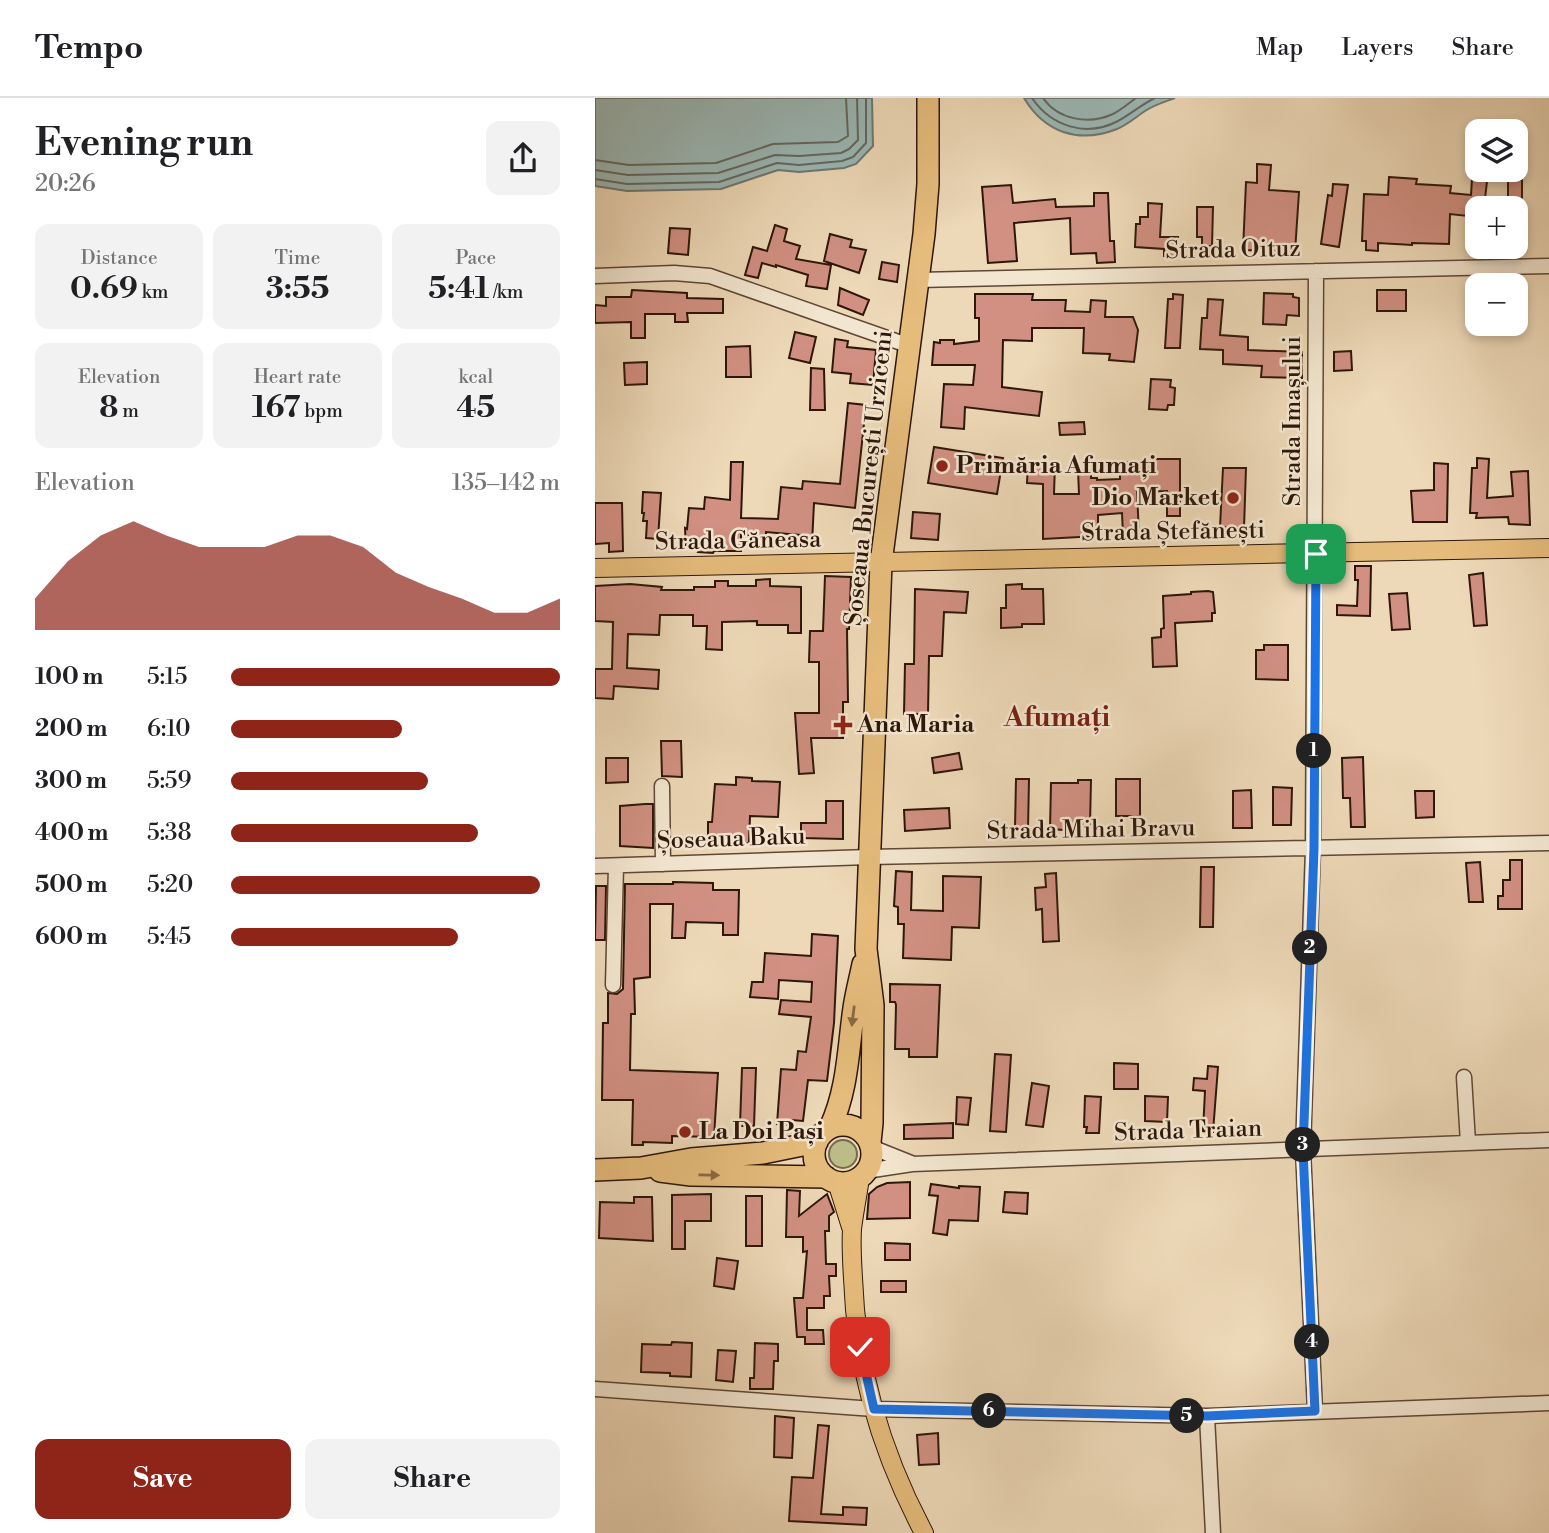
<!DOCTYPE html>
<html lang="en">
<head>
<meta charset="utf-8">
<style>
  body { margin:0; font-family:"Libre Bodoni",serif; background:#f2f2f2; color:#202124; height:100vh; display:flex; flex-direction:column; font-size:26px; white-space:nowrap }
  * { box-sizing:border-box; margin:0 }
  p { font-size:23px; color:#757577 }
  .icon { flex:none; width:38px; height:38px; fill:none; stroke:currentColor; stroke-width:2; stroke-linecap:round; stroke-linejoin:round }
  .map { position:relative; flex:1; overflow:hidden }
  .drawer { display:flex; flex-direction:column; background:#fff; width:595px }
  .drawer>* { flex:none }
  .fabs { position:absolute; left:870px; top:21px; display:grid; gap:14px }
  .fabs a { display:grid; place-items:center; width:63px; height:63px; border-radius:14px; background:#fff; box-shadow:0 4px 10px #0003; font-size:35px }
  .pin { position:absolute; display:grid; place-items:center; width:60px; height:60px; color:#fff; margin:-30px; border-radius:14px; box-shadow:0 4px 10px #0006 }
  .km { position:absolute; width:35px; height:35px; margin:-18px; border-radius:50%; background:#222; color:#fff; font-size:19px; line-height:35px; text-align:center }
  .round { display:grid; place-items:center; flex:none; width:74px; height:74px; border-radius:14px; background:#f2f2f2 }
  .summary { display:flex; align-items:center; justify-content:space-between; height:119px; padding:0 35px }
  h1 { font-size:38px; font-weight:800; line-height:52px }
  .stats { display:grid; grid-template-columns:repeat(3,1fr); gap:10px; height:119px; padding:7px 35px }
  .stats div { display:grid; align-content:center; border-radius:14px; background:#f2f2f2; text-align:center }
  .stats b { font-size:30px; font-weight:800 }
  .stats small { font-size:19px; font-weight:400 }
  .stats p { font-size:19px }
  .chart { height:196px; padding:14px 35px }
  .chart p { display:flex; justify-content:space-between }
  .chart svg { width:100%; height:126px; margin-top:7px; fill:#8f2418; opacity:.7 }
  .action { display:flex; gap:14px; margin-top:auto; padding:14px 35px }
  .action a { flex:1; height:80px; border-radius:14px; background:#8f2418; color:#fff; font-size:28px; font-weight:800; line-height:80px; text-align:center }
  .action a+a { background:#f2f2f2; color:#202124 }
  ul { padding:0 35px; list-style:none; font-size:23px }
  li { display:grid; grid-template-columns:112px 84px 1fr; align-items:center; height:52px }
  li i { height:18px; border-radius:9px; background:#8f2418 }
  header { display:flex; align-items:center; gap:42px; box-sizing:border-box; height:98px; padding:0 35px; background:#fff; border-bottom:2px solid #e0e0e0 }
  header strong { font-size:33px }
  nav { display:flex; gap:38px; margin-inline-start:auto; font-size:24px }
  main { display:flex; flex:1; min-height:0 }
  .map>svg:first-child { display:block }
  .green { fill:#bdbd8a; stroke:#766a4a; stroke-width:2 }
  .water { fill:#9bb8b6; stroke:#6f7871; stroke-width:2 }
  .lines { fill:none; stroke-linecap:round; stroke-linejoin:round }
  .shore { stroke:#646860; stroke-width:2 }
  .building { fill:#d19082; stroke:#2e170a; stroke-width:2 }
  .minor-casing { stroke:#5e4735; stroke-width:17 }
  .major-casing { stroke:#2e170a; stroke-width:20 }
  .highway-casing { stroke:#2e170a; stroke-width:24 }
  .minor { stroke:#f3e6d0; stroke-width:14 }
  .major { stroke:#e6bc7c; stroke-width:18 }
  .highway { stroke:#e6bc7c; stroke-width:21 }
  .oneway { fill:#8a6a43 }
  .route-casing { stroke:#fff; stroke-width:14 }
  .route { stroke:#1a73e8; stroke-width:9 }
  .poi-dot { fill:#8f2418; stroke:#f3e6d0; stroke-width:2.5 }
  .labels { text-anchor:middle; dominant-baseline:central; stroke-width:5; stroke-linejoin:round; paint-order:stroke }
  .street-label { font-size:24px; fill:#2e170a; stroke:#f3e6d0 }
  .poi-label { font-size:24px; font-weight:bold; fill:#2e170a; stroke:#f3e6d0; text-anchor:start }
  .quarter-label { font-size:28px; font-weight:bold; fill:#7a1f14; stroke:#f3e6d0 }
</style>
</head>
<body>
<header>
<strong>Tempo</strong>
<nav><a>Map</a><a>Layers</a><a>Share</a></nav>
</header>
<main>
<section class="drawer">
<div class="summary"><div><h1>Evening run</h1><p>20:26</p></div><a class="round"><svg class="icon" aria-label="share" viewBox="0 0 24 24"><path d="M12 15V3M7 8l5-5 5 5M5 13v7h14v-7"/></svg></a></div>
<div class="stats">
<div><p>Distance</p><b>0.69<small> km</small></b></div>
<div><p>Time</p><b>3:55</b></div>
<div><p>Pace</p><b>5:41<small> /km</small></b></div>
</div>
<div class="stats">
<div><p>Elevation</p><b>8<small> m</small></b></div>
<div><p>Heart rate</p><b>167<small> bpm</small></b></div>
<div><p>kcal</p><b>45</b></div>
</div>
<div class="chart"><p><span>Elevation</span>135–142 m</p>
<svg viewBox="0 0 160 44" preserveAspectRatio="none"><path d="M0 44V33L10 20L20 11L30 6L40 11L50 15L60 15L70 15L80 11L90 11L100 15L110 24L120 29L130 33L140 38L150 38L160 33V44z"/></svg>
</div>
<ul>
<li><b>100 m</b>5:15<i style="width:100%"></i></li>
<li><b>200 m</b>6:10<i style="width:52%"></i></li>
<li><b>300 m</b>5:59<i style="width:60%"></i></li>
<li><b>400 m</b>5:38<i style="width:75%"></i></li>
<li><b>500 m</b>5:20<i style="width:94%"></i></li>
<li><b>600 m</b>5:45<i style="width:69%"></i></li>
</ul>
<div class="action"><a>Save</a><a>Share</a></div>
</section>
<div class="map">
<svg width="954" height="1435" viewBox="0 0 954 1435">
  <rect width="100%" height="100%" fill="#edd8b7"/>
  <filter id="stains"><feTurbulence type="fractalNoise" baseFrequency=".00286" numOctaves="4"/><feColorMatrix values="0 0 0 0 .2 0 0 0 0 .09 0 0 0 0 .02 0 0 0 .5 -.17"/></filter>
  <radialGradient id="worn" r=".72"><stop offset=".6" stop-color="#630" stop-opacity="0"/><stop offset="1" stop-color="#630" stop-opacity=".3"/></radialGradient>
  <path class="green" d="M234 1056a14 14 0 1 1 28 0a14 14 0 1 1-28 0Z"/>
  <path class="water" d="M0,0H277L278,48L261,66L249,70L204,74L183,72L126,91L32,93L0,88Z
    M429,0H580C569,4 559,7 550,13C541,19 532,27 522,31C484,46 450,35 429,0Z"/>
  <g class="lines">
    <path class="shore" d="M437,0C456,28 491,40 523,23C536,16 547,6 560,0
      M448,0C463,22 494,27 518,16C526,12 534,5 541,0
      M0,62L34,67L121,65L178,46L243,44L253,38L251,0
      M0,72L33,77L123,75L180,57L204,58L246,55L254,51L263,42L262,0
      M0,81L32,86L124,84L182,65L204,67L247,63L258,59L271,45V0"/>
  </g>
  <path class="building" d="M662,66L676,67L674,92L704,94L700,154L648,152L651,84L662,85Z
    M794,79L822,81L821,86L856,88L855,95L876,97L877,81L892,83L889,110H882V119L855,116L854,146L817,145V147L783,145V153L771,152V143H767L769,96L793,97Z
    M913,81L927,82V110H913Z
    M738,86L753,87L744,149L726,146L733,97L737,98Z
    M416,87L418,105L460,101L461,109L499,108V95H513L515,143H519L520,164L502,165L501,155L476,156L475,120L419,125L422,163L393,165L387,89Z
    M553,105L567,106L565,139H583V159L569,158V151L540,149L541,126H545V119H553Z
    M602,109H618L617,148H607V139H602Z
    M180,127L192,131L189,143L205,148L201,161L236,167L232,191L211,188L213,177L181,167V169L167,165L163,180L150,177L158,149L172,153Z
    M75,130L95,131L93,157L73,155Z
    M235,136L257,142L255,149L271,152L264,175L229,163Z
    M287,164L304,167L302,184L284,181Z
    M245,190L274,202L268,217L243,207Z
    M37,192L92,195V200L128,201V215H92L93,224H80V216H50V240H36V224L0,225V207L11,208V199H36Z
    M782,192H811V213H782Z
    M669,195L698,196V199L704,200V218L692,217L691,227L668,226Z
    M380,196H438L437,202H471L470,213L495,214L496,202L511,203L510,219H538L543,232L539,264L514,262L515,256L488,255L489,230H437V243L408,242L407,289L447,294L444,318L370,309L369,331L346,329L349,286L378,287L380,267H337L339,244L345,245V242H359V246L384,243V220H380Z
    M578,196L588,197L585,250H570L573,201H578Z
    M613,201L628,202L625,237L653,239V252L707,254V280L666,279L667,268L628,266V252L605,251L607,220H612Z
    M200,234L221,239L215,265L194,260Z
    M240,241L253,243L252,249L281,252L278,287L255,285L256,276L237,274Z
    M155,248L156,279H131V249Z
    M756,253L757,272L739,273V254Z
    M52,264V286L30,287L29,265Z
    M216,270L229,271L230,312H215Z
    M556,281L576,282L575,289L580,290L579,307H573L572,312L554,311Z
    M253,305L271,307L260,410L219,405L217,446H204L205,437L171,434V438L146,437V453H119L118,455L103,454L104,451L91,450L90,430L92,431L94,410L109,411L110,399L135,402L136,364H148L146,420L183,421L186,389L207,391L208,383L245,386Z
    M489,324L490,336L465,337L464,325Z
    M339,349L408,360L402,396L333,385Z
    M882,360L894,361L892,400L918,398L916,374L933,373L935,427L914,426L913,419L881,420L882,415H875L877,370H882Z
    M559,361H585V418H572V393L542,394L544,436L528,437L527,415L503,417V438L448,441V386L432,385L433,365L460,366L459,396H484L483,372H496V380H502V382L525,381V365L559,363Z
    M839,365L853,366L852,424H818L816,393L839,392Z
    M628,370H651L649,430L625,429Z
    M48,394L66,395L63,441L51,440L52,423H48L49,415H47Z
    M0,405H27L28,453L14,454V445L0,446Z
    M318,414L345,416L343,442L316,440Z
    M760,468H776L775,518L742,517V507L762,508L763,482H760Z
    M888,475L892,527L879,528L874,477Z
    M230,478L256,479L254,531H252L253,604H248V640H216L219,675L204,676L200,615H224V564H214L215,533H228Z
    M175,481V488L206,489V535H193V527H162V523L127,524V552L111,551L112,528H98V517H65L64,537L33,536L32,570L64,572L63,591L19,588L18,601L0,600V571H17L18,524L0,523V488L35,486L67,489L66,492H99V489H120V483H133V488H161V482Z
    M427,486V491H448L449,526H427V529L406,530V510H411V487Z
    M320,491L373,494L371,515L349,514L347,558H334L333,616H309L310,566H319Z
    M613,493L618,494L620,515H617V523L580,525L582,568L558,569L557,540L566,539V531L569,530L568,498L596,496V494Z
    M812,495L815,531L797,532L794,496Z
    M669,547H693V582L661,581V552H669Z
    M66,643H86L87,679L67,678Z
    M364,655L367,671L339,675L337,660Z
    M768,659L770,729H756L755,700H748L747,660Z
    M11,660H33V684L11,685Z
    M141,679L157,680V683L185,684L183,719L155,718L154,745L113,747V724H117L120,686L141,687Z
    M421,681H434L433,731L420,730Z
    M521,681H545V718H521Z
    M483,682H496L495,727H469V732L455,731L456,685H483Z
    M678,689L697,690L696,727H678Z
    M656,692L657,730H638V693Z
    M820,693H839V719L821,720Z
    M231,703H248V741L206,740V725H231Z
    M50,706H58V750L25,748V708Z
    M354,710L355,730L310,733L309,712Z
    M915,762H927V811H903V798H908V782H915Z
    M885,764L888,804H874L871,765Z
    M606,769H619L618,829H605Z
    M301,773L317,774L316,812L348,813V778L386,779L384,830L357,829L356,862L308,860L309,826H303V809L299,808Z
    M461,775L464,843L448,844L447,811L441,812L440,790L451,789L450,776Z
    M78,784L118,785V792H144L143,837H128V825L91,824L90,840H77L78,806H55V879L39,881L40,916H36L35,972L123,975L119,1039L77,1038V1045L48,1044V1047H37L38,1002H7L8,925H13V895L22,896L28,891L30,786H78Z
    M1,788H11L10,842H0Z
    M217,836L243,838L239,925L232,983L213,982L208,1023L197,1022L196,1027L182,1026L186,971L201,972L203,953L211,954L216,919L184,916L186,902L216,904L217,884L184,882L183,901L155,899L157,884H168L170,855L216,858Z
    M295,886L345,887L342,959H314V951H300L301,907L300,904H295Z
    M400,956L416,957L411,1034L395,1033Z
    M519,965L543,966V991H519Z
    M613,968L623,969L618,1034L608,1033L610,993L598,992L599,980L612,981Z
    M147,970H161L159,1028H145Z
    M437,985L454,988L448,1029L431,1027Z
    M490,998L506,999L504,1035H491L492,1029H489Z
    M550,998L573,999L572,1024L550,1023Z
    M362,999L376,1000L373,1027L361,1026Z
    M358,1025V1040L309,1041V1027Z
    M315,1084V1120L272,1121L274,1096L282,1089L292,1085Z
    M336,1086L364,1090V1088L385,1089L383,1123L354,1122L352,1137L338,1135L343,1098L334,1097Z
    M192,1092L205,1093L204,1118L232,1096L239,1114L234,1118V1133H230L231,1166H241V1178H234L235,1198H229V1210H212V1232H228L229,1246H210V1239H202L199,1200H208L212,1153L208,1154V1139H191Z
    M410,1094L433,1095L432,1116L408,1114Z
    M116,1096V1123H90V1151H77V1097Z
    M151,1098H167V1148H151Z
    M39,1099H57L58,1143L4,1140L5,1104L39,1105Z
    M290,1145L315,1146V1162H290Z
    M122,1160L143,1163L139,1191L119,1188Z
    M286,1183H311V1194H286Z
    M77,1244L97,1245L96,1279L75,1278V1275L46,1274L47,1246L76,1247Z
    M160,1245L183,1246V1263H179L178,1291H155V1280H159Z
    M123,1252L141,1253L138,1284L121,1282Z
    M180,1318L199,1320L197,1360L179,1359Z
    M223,1327L234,1328L226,1416L248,1417V1409L272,1410L271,1427L194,1423L197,1379L218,1380Z
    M343,1335L344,1366L324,1367L322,1337Z"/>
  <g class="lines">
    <defs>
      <path id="minor" d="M0,178L79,175L115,178L315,248
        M323,182L954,168
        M67,688L68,766
        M0,768L274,759L954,745
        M18,887L21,768
        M869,979L873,1045
        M276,1049L316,1065
        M271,1073L317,1066L954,1042
        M0,1291L279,1311L612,1318L954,1305
        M720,1313L708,1052L718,750L721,173
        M612,1318L618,1435"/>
      <path id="major" d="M0,470L954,450
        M265,1079C263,1096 259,1114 257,1131C256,1147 257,1164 258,1180C261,1269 287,1356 329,1435
        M242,1084L256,1129"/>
      <path id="highway" d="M219 1056a29 29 0 1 1 58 0a29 29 0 1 1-58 0Z
        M235,1030C253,991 253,952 259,910C261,896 265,881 268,866
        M275,1044L277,1025L278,907L271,851L286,465L329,136L333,86V0
        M0,1072L46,1070L96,1061L168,1055L222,1044
        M65,1073L96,1077L231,1079"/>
    </defs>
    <use href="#minor" class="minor-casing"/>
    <use href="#major" class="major-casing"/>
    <use href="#highway" class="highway-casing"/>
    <use href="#minor" class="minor"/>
    <use href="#major" class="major"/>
    <use href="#highway" class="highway"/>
  </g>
  <defs><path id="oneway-solid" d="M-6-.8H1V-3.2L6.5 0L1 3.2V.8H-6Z" transform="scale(1.75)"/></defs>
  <g class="oneway">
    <use href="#oneway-solid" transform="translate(258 918) rotate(97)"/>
    <use href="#oneway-solid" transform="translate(114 1077) rotate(1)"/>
  </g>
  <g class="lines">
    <defs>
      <path id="route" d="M265,1249L279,1311L612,1318L720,1313L708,1052L719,750L721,456"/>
    </defs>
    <use href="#route" class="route-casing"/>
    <use href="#route" class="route"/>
  </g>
  <g class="poi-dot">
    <circle cx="347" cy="368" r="7"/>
    <circle cx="638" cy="400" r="7"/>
    <path d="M244.5 616.5h7v7h7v7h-7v7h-7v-7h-7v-7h7z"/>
    <circle cx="90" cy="1034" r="7"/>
  </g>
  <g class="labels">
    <g class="street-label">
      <text transform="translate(638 152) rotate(-1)">Strada Oituz</text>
      <text transform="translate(698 323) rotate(-90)">Strada Imașului</text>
      <text transform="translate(274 380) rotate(-84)">Șoseaua București Urziceni</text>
      <text transform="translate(578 434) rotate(-1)">Strada Ștefănești</text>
      <text transform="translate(143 443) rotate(-1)">Strada Găneasa</text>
      <text transform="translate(496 732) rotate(-1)">Strada Mihai Bravu</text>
      <text transform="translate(136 741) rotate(-2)">Șoseaua Baku</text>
      <text transform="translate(593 1033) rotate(-2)">Strada Traian</text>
    </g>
    <g class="poi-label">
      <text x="361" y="368">Primăria Afumați</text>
      <text x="624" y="400" text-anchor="end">Dio Market</text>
      <text x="262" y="627">Ana Maria</text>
      <text x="104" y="1034">La Doi Pași</text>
    </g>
    <g class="quarter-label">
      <text x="462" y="619">Afumați</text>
    </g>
  </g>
  <rect width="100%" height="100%" filter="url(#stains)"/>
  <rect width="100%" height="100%" fill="url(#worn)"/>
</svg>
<div class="fabs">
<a><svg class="icon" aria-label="layers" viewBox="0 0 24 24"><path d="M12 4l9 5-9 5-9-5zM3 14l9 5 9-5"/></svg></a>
<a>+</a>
<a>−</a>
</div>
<div class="pin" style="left:721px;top:456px;background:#1e9e55"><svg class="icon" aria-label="arrive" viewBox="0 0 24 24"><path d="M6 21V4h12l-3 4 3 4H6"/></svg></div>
<div class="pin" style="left:265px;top:1249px;background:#d93025"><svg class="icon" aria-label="check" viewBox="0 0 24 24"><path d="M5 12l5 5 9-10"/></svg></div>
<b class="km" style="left:719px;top:653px">1</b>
<b class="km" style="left:715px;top:850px">2</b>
<b class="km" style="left:708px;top:1047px">3</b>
<b class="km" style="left:717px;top:1244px">4</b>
<b class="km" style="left:592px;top:1318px">5</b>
<b class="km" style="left:394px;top:1313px">6</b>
</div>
</main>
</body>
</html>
